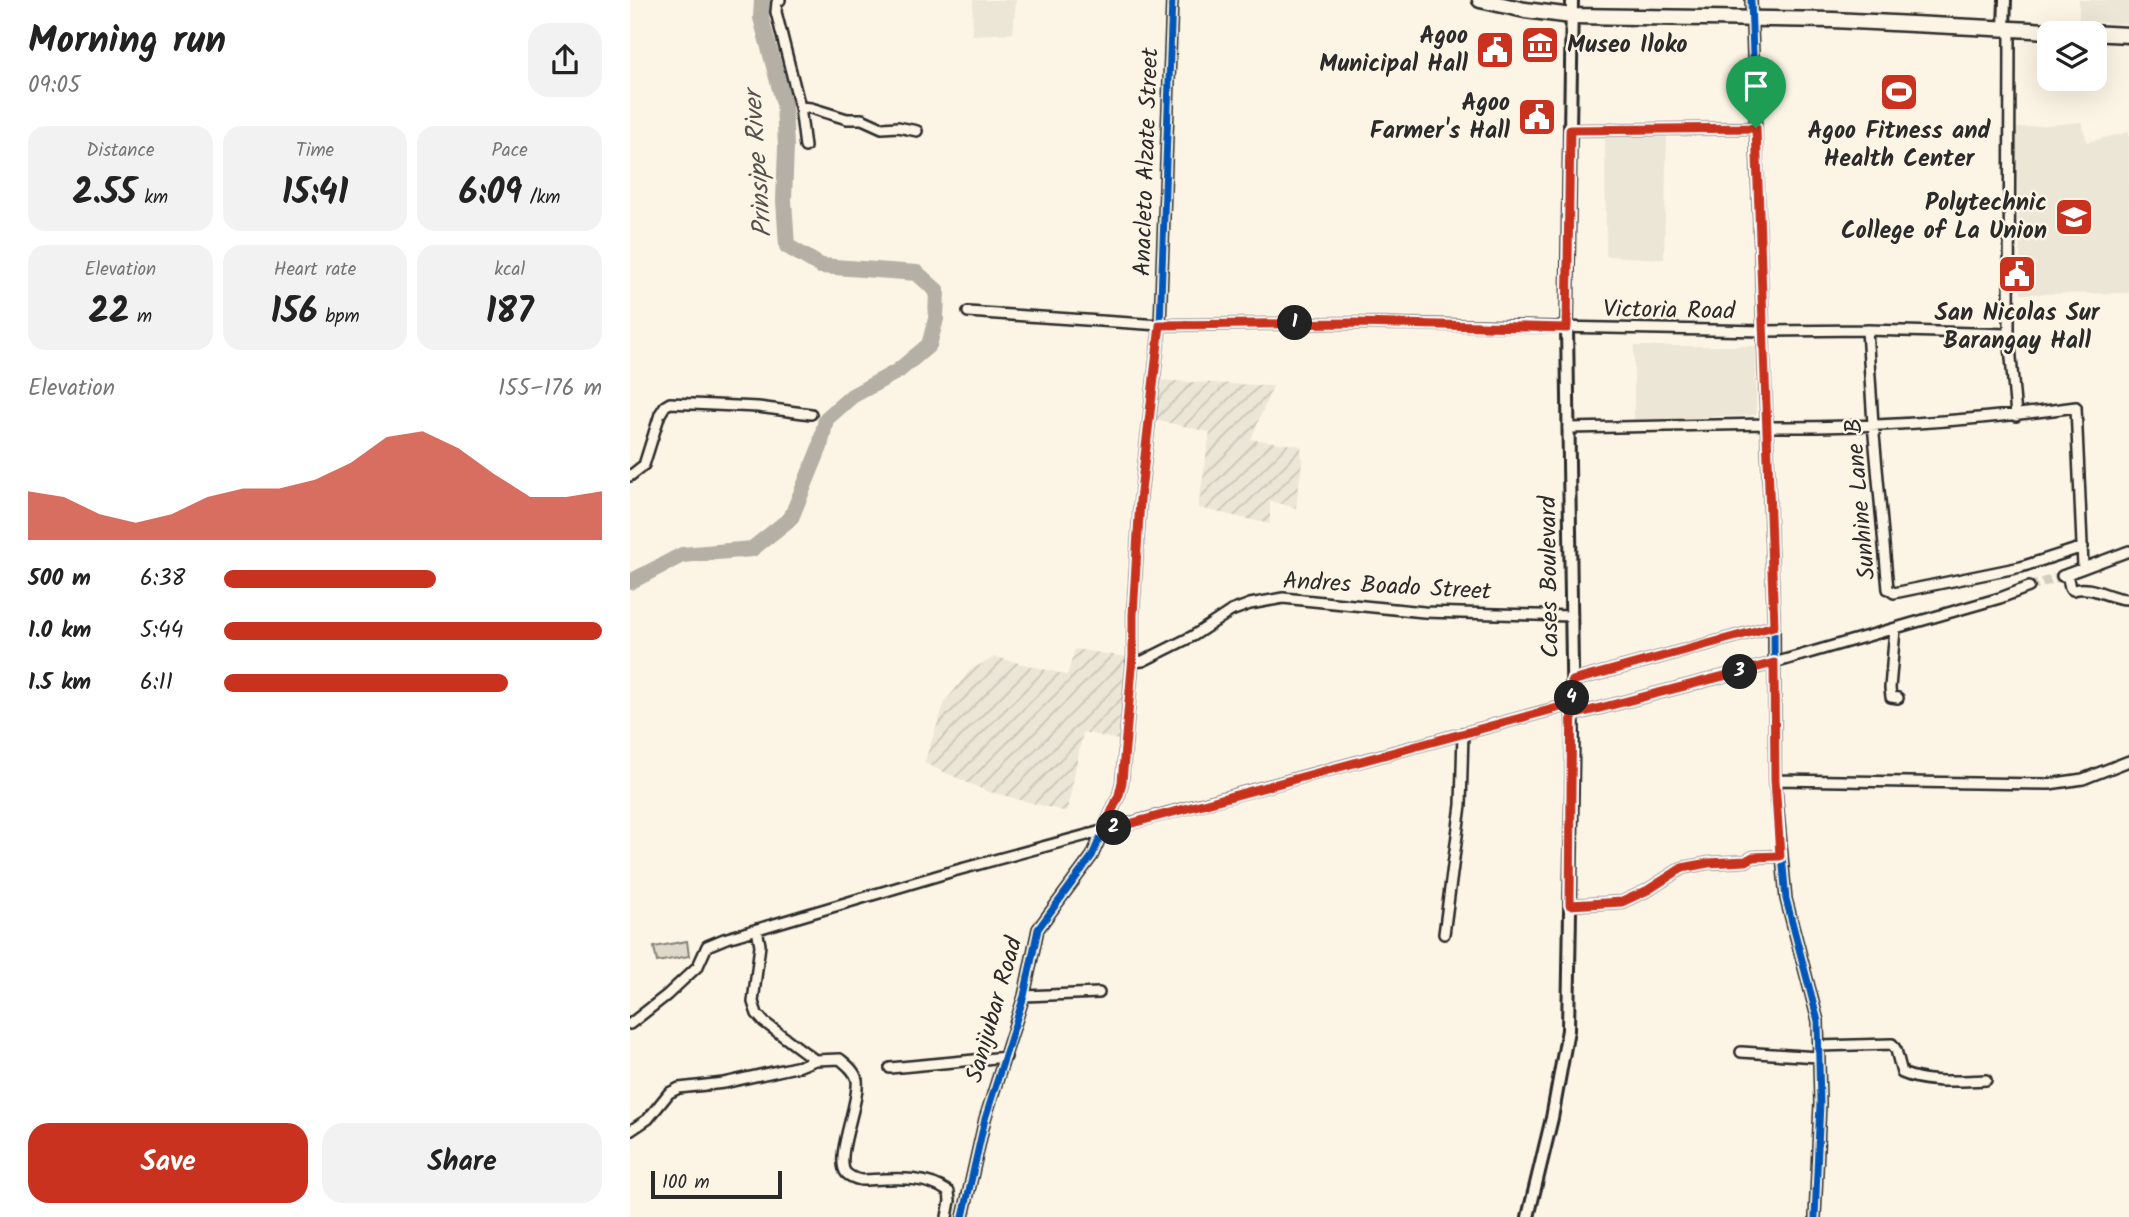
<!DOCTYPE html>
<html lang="en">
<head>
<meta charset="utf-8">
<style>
  body { margin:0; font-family:Kalam,sans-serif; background:#f2f2f2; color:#222; height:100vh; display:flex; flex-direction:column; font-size:26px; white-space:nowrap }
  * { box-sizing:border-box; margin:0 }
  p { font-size:23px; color:#767676 }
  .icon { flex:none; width:38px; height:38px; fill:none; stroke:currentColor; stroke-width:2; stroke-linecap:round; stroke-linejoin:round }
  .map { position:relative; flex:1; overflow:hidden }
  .side { display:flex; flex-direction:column; background:#fff; width:630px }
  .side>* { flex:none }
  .fabs { position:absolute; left:1407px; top:21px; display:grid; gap:14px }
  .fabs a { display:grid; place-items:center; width:70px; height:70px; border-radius:14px; background:#fff; box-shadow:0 7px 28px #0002; font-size:35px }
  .scale { position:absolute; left:21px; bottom:18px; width:131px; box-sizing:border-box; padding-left:7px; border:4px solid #2b2b2b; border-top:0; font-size:19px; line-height:24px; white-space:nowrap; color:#2b2b2b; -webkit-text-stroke:5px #fcf5e5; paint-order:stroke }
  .pin { position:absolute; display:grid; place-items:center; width:60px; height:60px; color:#fff; margin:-72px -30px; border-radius:50% 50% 50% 0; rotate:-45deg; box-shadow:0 0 7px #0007 }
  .pin .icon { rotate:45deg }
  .km { position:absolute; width:35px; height:35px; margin:-18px; border-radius:50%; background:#222; color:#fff; font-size:19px; line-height:35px; text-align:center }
  .round { display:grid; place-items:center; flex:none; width:74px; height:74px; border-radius:21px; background:#f2f2f2 }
  .headline { display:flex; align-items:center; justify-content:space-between; height:119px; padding:0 28px }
  h1 { font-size:38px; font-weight:800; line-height:52px }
  .stats { display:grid; grid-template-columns:repeat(3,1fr); gap:10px; height:119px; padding:7px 28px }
  .stats div { display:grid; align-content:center; border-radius:18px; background:#f2f2f2; text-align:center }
  .stats b { font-size:35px; font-weight:800 }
  .stats small { font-size:19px; font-weight:400 }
  .stats p { font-size:19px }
  .chart { height:196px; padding:14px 28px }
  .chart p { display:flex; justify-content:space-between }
  .chart svg { width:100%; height:126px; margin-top:7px; fill:#c8321e; opacity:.7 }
  .cta { display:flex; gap:14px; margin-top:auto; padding:14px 28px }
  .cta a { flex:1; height:80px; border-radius:21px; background:#c8321e; color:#fff; font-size:28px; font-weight:800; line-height:80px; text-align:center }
  .cta a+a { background:#f2f2f2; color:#222 }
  ul { padding:0 28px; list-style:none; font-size:23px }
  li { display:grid; grid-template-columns:112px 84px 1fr; align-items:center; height:52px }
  li i { height:18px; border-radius:9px; background:#c8321e }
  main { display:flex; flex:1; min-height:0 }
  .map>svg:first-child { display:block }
  .built { fill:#ece6d7 }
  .industrial { fill:url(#industrial-furrows) }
  .grass { fill:#ded8ca; stroke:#84827a; stroke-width:2 }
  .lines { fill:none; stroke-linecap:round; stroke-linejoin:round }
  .river { stroke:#b4b0a5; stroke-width:16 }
  .minor-tunnel { stroke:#d2cdc0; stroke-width:9; stroke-dasharray:9 4.5; stroke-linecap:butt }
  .minor-casing { stroke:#2b2b2b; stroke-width:14 }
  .tertiary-casing { stroke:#2b2b2b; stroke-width:16 }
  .trunk-casing { stroke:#2b2b2b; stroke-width:19 }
  .minor { stroke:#fcf5e5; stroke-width:9 }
  .tertiary { stroke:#fcf5e5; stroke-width:10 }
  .trunk { stroke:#fcf5e5; stroke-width:14 }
  .cycleway-casing { stroke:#fcf5e5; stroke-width:11 }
  .cycleway { stroke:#0057b8; stroke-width:7 }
  .route-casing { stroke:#fff; stroke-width:14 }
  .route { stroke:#c8321e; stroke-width:9 }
  .labels { text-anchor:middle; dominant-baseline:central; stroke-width:5; stroke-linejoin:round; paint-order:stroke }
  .poi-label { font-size:24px; font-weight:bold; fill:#2b2b2b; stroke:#fcf5e5; text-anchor:end }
  .street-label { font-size:24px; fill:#2b2b2b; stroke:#fcf5e5 }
  .water-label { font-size:26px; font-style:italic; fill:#545350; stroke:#fcf5e5 }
</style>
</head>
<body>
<main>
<section class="side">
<div class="headline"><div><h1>Morning run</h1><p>09:05</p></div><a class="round"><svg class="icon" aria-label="share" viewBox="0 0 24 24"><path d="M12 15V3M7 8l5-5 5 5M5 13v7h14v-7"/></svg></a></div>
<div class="stats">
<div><p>Distance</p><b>2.55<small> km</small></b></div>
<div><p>Time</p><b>15:41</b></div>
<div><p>Pace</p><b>6:09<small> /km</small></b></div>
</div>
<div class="stats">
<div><p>Elevation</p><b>22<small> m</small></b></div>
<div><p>Heart rate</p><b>156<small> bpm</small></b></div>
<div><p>kcal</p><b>187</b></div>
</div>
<div class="chart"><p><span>Elevation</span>155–176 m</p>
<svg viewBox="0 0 160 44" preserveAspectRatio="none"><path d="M0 44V27L10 29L20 35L30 38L40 35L50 29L60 26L70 26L80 23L90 17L100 8L110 6L120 12L130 21L140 29L150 29L160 27V44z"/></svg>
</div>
<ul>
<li><b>500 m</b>6:38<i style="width:56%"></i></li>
<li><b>1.0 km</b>5:44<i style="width:100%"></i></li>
<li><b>1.5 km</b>6:11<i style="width:75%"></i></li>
</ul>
<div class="cta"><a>Save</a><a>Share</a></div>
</section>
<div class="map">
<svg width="1499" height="1217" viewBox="0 0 1499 1217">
  <defs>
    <pattern id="industrial-furrows" width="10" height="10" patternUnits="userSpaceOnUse" patternTransform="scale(1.75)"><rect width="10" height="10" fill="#ece6d7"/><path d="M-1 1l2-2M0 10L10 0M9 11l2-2" fill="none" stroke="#cbc5b9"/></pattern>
  </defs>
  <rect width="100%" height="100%" fill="#fcf5e5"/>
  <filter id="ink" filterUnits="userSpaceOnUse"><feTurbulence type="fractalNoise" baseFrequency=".0143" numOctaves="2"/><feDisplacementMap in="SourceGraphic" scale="14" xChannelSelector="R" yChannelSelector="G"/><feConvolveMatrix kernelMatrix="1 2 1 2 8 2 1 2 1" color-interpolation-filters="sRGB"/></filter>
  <g filter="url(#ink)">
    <path class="built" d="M343,0H386L383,33L342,35Z
      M1449,0H1499V24L1449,21Z
      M1452,122L1457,142L1499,132V293L1391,294L1386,128Z
      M975,133H1037L1034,259L976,256Z
      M1004,346H1126V415L1004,420Z"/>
    <path class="industrial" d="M525,380L643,386L621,439L671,446L672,462L666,508L640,501V524L568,508L580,432L522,419Z
      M445,649L496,657L488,740L453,732L437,812L356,791L294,763L315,702L340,670L365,657L437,675Z"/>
    <path class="grass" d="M57,941L59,956L27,962L24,947Z"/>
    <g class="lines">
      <path class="river" d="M0,582L52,555L122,549L161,518L190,447L196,419L222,396L268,371L299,345L306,319L307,291L287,273L191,266L157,246L154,200L156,147L154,104L131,18L132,0"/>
      <path class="minor-tunnel" d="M1399,587L1432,576"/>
      <defs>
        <path id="minor" d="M150,0L147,2L146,12L170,107L175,147
          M1121,0L1144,626L1145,780L1156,899L1188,1021L1190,1103L1185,1217
          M1380,28L1379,334L1386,416
          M170,107L181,108L217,119H232L252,128L268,127L287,131
          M940,130L1126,128
          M338,312L530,325L726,323L1134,331L1237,330L1379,334
          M1237,330L1243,424L1258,589L1264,593L1391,567L1453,547
          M1137,427C1240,428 1343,421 1446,407L1453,567
          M938,428L1137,424
          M0,476L14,465L30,414L35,406L40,403L128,407L181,414
          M1437,574L1440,588L1443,590C1464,584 1479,600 1499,599
          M1432,576L1499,551
          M1265,629L1260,688L1261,697L1268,698
          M502,662L513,661L563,636L601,611L620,604L653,598L794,612L942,616
          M942,681L1144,626
          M943,715L1144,663L1370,598L1399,587
          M1145,780L1419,784L1453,779L1499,761
          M940,905L992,902L1018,890L1052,868L1078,863L1116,861L1123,857L1150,856
          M127,929L130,945L123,1002L127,1014L134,1022L185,1060
          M814,934L831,805L833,733
          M394,996L469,993
          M0,1024L37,995L68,966L77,946L94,939L320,872L942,704
          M1189,1046L1262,1044L1266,1050L1272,1073C1297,1084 1329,1081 1356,1080
          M1111,1052L1188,1057
          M260,1068L376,1057
          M0,1131L18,1119L39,1093L49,1088L94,1083L170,1066L185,1060L210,1059C217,1065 225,1071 227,1080C230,1102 204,1158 216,1173C220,1177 226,1179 231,1180C260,1179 294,1174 319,1192L320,1201L317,1217
          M333,1217L355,1119L394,996L408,929L462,856L489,795L492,782L503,656V615L510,501L530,325L542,0"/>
        <path id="tertiary" d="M1374,28L1375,0
          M898,1217L922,1118L938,1030L943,733L937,328L942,0"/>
        <path id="trunk" d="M850,0L895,10L942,16L1203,20L1499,35"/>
      </defs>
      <use href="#minor" class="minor-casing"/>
      <use href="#tertiary" class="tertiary-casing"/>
      <use href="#trunk" class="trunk-casing"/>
      <use href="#minor" class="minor"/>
      <use href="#tertiary" class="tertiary"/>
      <use href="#trunk" class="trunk"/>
      <defs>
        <path id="cycleway" d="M1121,0L1144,626L1145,780L1156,899L1188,1021L1190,1103L1185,1217
          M333,1217L355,1119L394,996L408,929L462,856L489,795L492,782L503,656V615L510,501L530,325L542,0"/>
      </defs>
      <use href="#cycleway" class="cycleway-casing"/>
      <use href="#cycleway" class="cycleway"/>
    </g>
  </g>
  <g class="lines" filter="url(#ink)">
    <defs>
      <path id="route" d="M1126,128L940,130L937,328L726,323L530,325L510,500L503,615V656L492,782L489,795L473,831L942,704L943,715L1144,663L1145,780L1150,856L1123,857L1116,861L1078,863L1052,868L1018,890L992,902L940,905C941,830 942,755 942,681L1144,626L1126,128"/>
    </defs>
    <use href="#route" class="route-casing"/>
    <use href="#route" class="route"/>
  </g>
  <defs>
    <symbol id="museum-square" viewBox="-11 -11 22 22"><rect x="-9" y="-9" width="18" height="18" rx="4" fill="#c8321e" stroke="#fcf5e5"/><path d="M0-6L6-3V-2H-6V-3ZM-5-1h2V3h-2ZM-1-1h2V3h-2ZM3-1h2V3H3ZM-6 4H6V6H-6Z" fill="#fff"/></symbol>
    <symbol id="civic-square" viewBox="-11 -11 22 22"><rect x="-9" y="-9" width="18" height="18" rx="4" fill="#c8321e" stroke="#fcf5e5"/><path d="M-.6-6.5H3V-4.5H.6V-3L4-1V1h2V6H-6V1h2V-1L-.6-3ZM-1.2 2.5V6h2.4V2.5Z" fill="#fff"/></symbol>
    <symbol id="stadium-square" viewBox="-11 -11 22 22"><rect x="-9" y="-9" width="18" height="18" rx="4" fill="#c8321e" stroke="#fcf5e5"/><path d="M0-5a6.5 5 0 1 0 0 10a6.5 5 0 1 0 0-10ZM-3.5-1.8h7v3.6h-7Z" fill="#fff"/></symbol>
    <symbol id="university-square" viewBox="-11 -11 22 22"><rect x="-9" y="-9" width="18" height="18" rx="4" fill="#c8321e" stroke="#fcf5e5"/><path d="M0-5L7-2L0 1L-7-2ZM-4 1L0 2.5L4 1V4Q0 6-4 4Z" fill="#fff"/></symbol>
  </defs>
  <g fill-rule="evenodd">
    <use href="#museum-square" x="888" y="23" width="44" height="44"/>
    <use href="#civic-square" x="843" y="28" width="44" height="44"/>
    <use href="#stadium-square" x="1247" y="70" width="44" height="44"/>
    <use href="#civic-square" x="885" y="95" width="44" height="44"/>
    <use href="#university-square" x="1422" y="195" width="44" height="44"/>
    <use href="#civic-square" x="1365" y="252" width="44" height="44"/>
  </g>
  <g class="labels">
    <g class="poi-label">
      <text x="838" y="36">Agoo<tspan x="838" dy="28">Municipal Hall</tspan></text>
      <text x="937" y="45" text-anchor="start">Museo Iloko</text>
      <text x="880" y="103">Agoo<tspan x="880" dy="28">Farmer's Hall</tspan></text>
      <text x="1269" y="131" text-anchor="middle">Agoo Fitness and<tspan x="1269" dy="28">Health Center</tspan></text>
      <text x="1417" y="203">Polytechnic<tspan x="1417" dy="28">College of La Union</tspan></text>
      <text x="1387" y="313" text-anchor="middle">San Nicolas Sur<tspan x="1387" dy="28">Barangay Hall</tspan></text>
    </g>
    <g class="street-label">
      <text transform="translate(517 162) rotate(-88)">Anacleto Alzate Street</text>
      <text transform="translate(1039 311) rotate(1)">Victoria Road</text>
      <text transform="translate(1231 499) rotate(-95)">Sunhine Lane B</text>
      <text transform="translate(920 577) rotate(-91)">Cases Boulevard</text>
      <text transform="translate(757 587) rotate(3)">Andres Boado Street</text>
      <text transform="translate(365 1010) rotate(-74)">Sanijubar Road</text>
    </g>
    <g class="water-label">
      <text transform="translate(129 164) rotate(-94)">Prinsipe River</text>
    </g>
  </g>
</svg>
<div class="fabs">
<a><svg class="icon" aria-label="layers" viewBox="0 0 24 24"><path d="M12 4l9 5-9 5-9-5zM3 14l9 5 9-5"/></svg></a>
</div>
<div class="scale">100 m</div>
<div class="pin" style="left:1126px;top:128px;background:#1e9e55"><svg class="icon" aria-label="arrive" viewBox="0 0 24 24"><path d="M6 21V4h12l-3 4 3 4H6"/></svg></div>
<b class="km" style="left:665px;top:323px">1</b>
<b class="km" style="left:484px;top:828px">2</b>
<b class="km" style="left:1110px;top:672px">3</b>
<b class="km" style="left:942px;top:698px">4</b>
</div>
</main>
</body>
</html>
